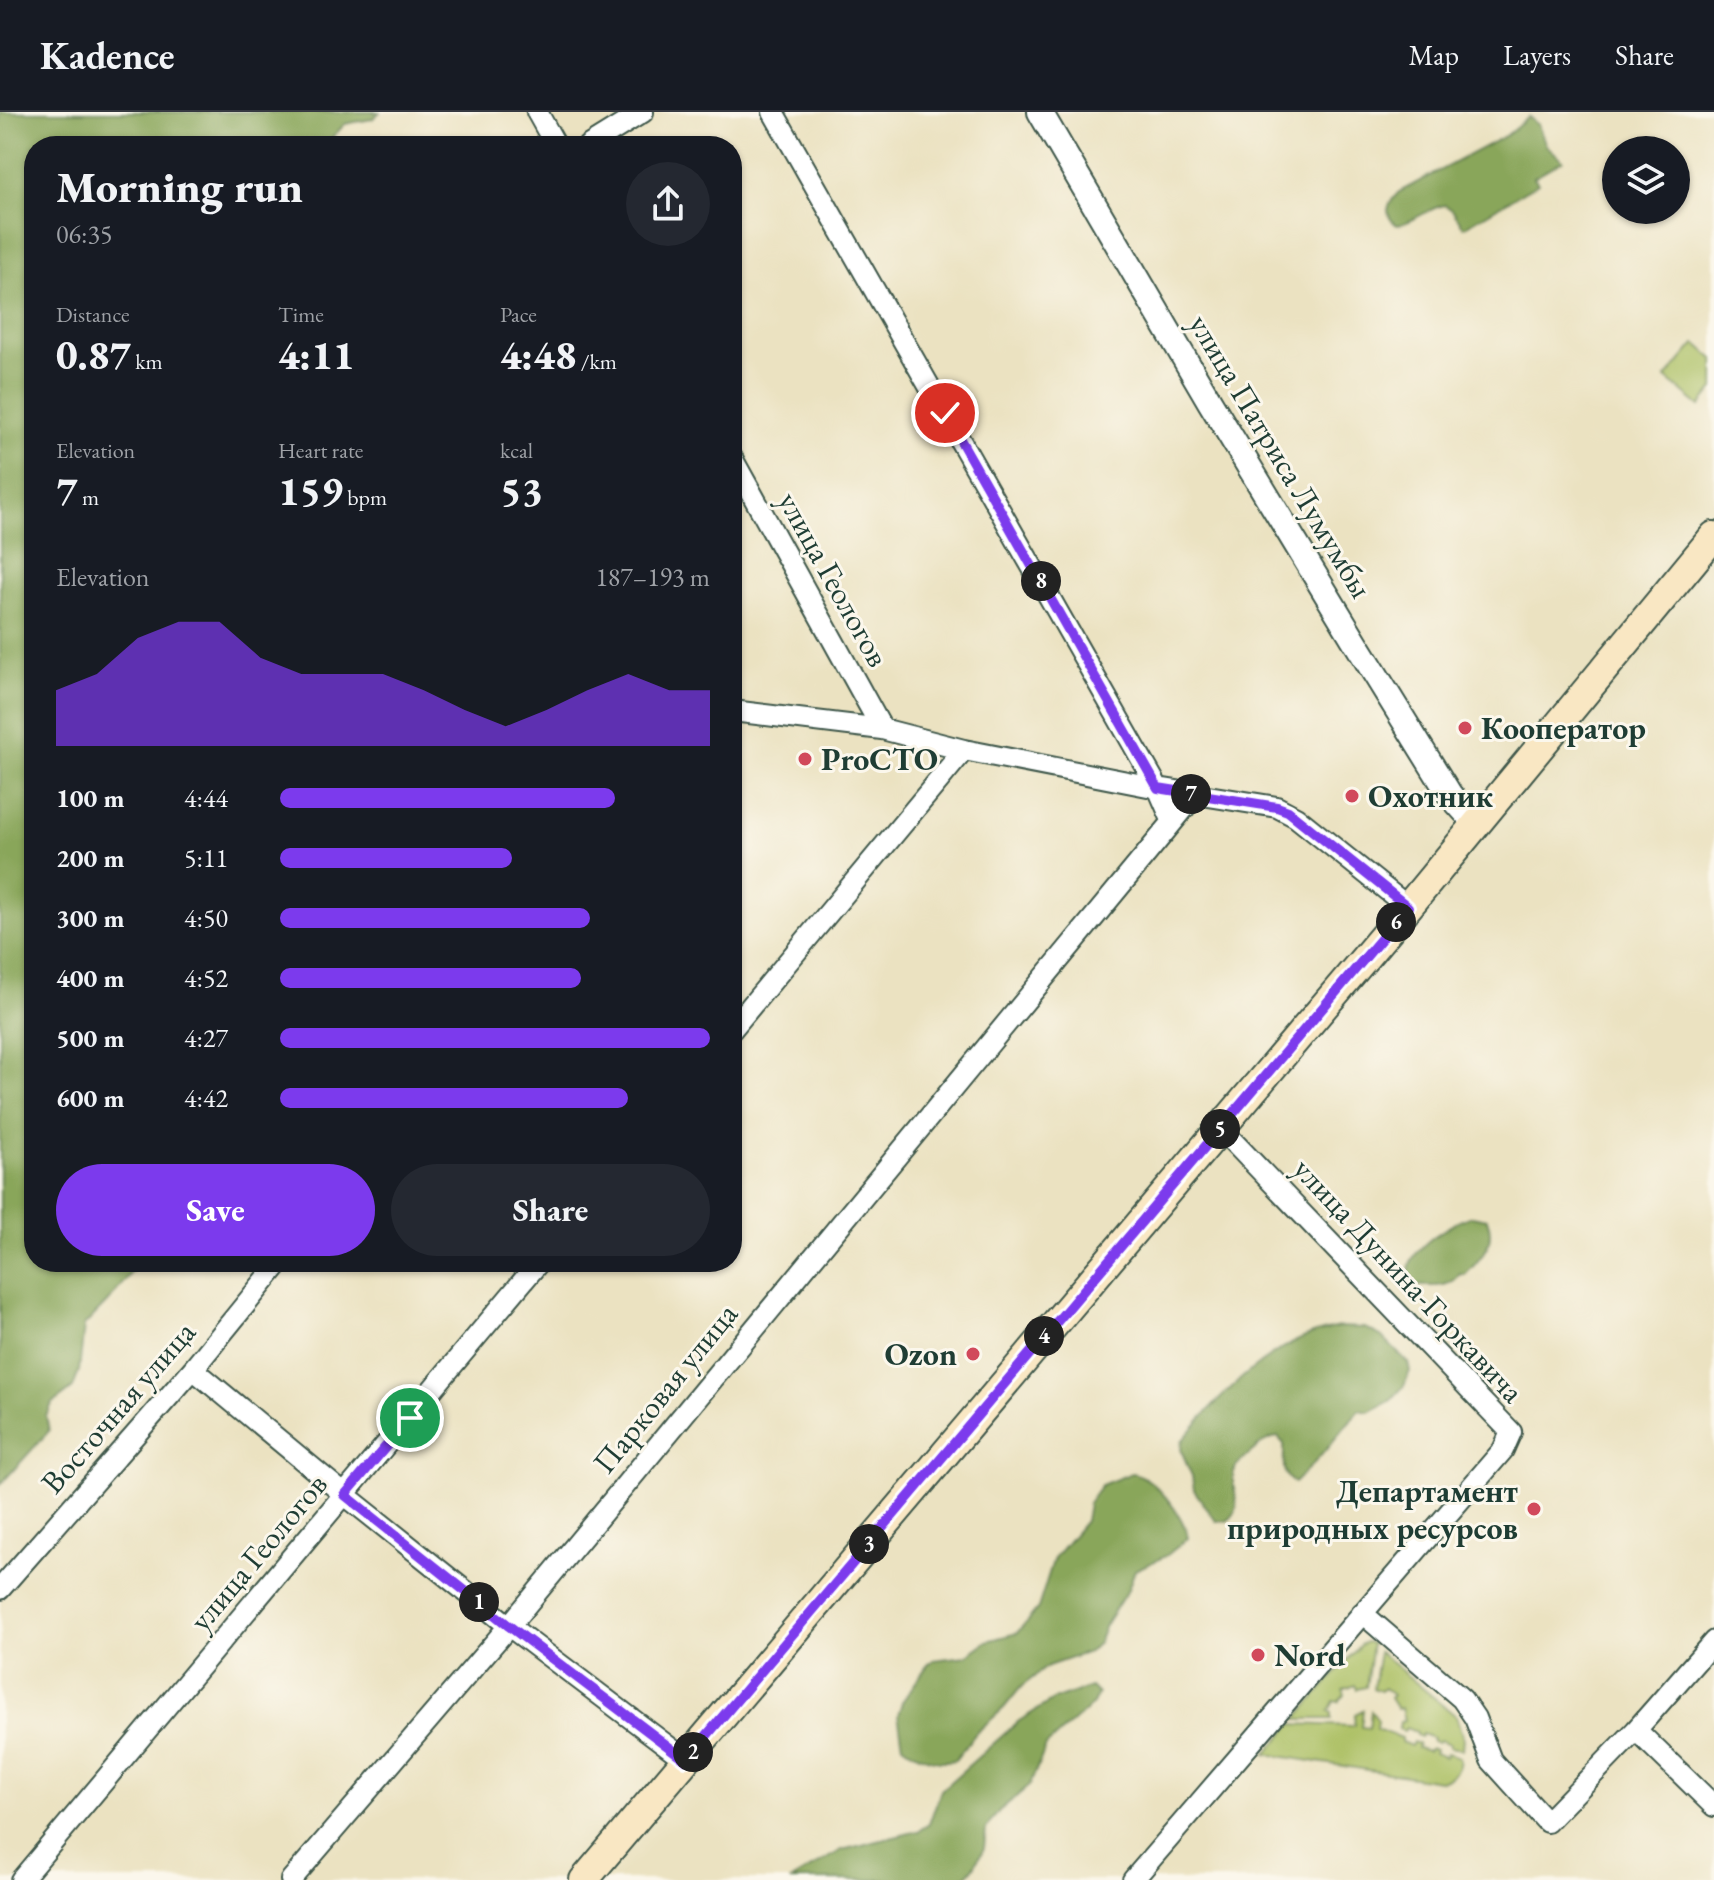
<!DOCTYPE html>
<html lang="en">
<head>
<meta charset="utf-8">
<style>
  body { margin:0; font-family:"EB Garamond",serif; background:#242831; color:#f1f3f6; height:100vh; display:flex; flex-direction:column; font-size:30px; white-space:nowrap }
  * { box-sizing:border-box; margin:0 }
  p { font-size:26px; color:#9ea1a6 }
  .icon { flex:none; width:44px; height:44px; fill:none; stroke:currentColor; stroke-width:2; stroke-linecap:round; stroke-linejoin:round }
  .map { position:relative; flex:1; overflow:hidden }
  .panel { position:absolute; left:24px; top:24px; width:718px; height:1136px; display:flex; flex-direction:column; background:#171b24; border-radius:32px; box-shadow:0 2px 6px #0004 }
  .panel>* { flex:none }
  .tools { position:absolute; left:1602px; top:24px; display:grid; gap:16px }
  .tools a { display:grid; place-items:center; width:88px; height:88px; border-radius:50%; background:#171b24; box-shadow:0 2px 6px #0004; font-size:40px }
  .pin { position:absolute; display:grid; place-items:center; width:68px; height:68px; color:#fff; margin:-34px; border:4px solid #fff; border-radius:50%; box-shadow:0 2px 8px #0007 }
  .km { position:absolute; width:40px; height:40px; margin:-20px; border-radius:50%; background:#222; color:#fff; font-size:22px; line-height:40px; text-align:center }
  .round { display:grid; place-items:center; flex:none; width:84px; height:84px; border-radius:42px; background:#242831 }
  .head { display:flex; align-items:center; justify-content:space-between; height:136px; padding:0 32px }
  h1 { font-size:44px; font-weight:800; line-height:60px }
  .stats { display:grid; grid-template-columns:repeat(3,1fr); gap:12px; height:136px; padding:8px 32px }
  .stats div { display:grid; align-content:center }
  .stats b { font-size:40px; font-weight:800 }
  .stats small { font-size:22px; font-weight:400 }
  .stats p { font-size:22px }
  .chart { height:224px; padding:16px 32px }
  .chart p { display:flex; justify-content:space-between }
  .chart svg { width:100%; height:144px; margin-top:8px; fill:#7c3aed; opacity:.7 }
  .cta { display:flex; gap:16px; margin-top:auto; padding:16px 32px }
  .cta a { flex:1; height:92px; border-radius:48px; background:#7c3aed; color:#fff; font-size:32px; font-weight:800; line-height:92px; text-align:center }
  .cta a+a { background:#242831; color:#f1f3f6 }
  ul { padding:0 32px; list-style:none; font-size:26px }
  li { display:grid; grid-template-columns:128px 96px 1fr; align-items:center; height:60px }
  li i { height:20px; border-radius:10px; background:#7c3aed }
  header { display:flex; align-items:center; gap:48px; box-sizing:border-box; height:112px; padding:0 40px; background:#171b24; border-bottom:2px solid #363941 }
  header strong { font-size:38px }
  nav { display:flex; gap:44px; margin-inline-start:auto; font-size:28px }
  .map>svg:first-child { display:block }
  .green { fill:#acc064; stroke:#667e4c; stroke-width:2 }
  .forest { fill:#89a65a; stroke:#547247; stroke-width:2 }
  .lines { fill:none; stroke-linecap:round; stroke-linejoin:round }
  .minor-casing { stroke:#3e5649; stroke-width:24 }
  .tertiary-casing { stroke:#3e5649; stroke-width:28 }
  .secondary-casing { stroke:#3e5649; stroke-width:32 }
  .minor { stroke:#fff; stroke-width:20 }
  .tertiary { stroke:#fff; stroke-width:24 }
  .secondary { stroke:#f9e7c3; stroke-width:28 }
  .route-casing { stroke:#fff; stroke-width:16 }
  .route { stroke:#7c3aed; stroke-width:10 }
  .poi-dot { fill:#d1495b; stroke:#fbf7ec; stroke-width:3 }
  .labels { text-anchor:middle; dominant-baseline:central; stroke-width:6; stroke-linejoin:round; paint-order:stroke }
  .street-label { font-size:32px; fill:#1f3d34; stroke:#fbf7ec }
  .poi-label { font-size:32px; font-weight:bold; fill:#1f3d34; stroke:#fbf7ec; text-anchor:start }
</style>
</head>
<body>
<header>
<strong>Kadence</strong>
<nav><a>Map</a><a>Layers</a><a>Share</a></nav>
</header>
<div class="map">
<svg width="1714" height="1768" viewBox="0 0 1714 1768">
  <rect width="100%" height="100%" fill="#fbf7ec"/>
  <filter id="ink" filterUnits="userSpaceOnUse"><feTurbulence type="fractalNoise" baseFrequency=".0125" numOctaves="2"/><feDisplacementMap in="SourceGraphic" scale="16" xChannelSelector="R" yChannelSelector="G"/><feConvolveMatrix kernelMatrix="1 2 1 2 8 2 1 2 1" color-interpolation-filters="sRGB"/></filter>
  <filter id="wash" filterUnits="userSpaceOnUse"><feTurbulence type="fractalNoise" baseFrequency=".006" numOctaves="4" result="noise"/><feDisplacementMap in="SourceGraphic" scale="32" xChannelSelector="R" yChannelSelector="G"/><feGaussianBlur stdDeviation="1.8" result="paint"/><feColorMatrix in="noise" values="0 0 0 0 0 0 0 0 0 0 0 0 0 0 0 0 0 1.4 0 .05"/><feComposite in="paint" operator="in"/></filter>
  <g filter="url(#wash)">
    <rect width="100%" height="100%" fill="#ebe2c1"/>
    <path class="green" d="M1696,231L1714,247V277L1700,294L1666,266Z
      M1366,1530L1372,1531L1366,1575L1357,1577L1355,1573L1343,1578L1345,1583L1338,1590L1334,1589L1329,1599L1332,1601V1607H1296L1360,1533Z
      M1379,1540L1456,1604L1463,1626L1462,1637L1449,1635L1450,1632L1439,1628L1437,1631L1432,1629L1433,1626L1422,1622L1420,1625L1416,1623V1620L1406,1616L1404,1619L1399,1617L1400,1610L1404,1609L1401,1596L1397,1597L1390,1586L1393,1583L1384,1576L1381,1579L1373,1576Z
      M1363,1598L1361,1615L1369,1616L1371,1599L1377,1607L1376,1617L1401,1626V1630L1411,1634L1413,1630L1418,1632L1417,1636L1428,1639L1430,1636L1435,1638L1434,1641L1445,1645L1447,1641L1459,1645C1462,1657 1451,1667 1439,1669L1266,1642L1292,1612L1354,1614L1355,1602Z"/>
    <path class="forest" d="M0,0H380L372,7L345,12L324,34H34V1150H139L113,1184L84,1214L79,1259L73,1276L52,1292L46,1304L49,1319L0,1373Z
      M1529,5L1538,13L1546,33L1563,48L1534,65L1538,71L1464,115L1452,98L1445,93C1427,96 1415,110 1397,113C1382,102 1388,91 1399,80L1507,23Z
      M1472,1104L1487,1107C1497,1131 1481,1146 1465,1163L1460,1162C1449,1178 1432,1173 1415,1174C1390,1147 1449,1111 1472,1104Z
      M1339,1215L1365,1216L1381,1224L1408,1251L1410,1259L1404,1274L1390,1289L1369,1300L1359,1298L1318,1347L1294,1371C1279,1362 1285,1347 1284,1332L1278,1325C1269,1326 1262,1330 1255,1337C1249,1342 1241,1348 1236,1355C1225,1374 1249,1394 1227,1409H1216L1194,1378L1192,1364L1181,1338L1182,1329C1224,1279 1273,1227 1339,1215Z
      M1132,1361C1154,1364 1184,1404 1188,1426L1166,1444L1135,1458L1128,1477L1105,1513L1098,1531L1089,1540L1048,1554L1021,1575L1004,1596L976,1621L955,1648C936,1652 919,1645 903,1633L898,1603L902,1590L927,1554L933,1548L966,1544L987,1529L1017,1521L1038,1496L1054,1446L1085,1409L1088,1391L1101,1373Z
      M1091,1575L1098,1582L1093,1592L1046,1634L1030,1673L999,1699L986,1717L984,1736L974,1755L963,1768H791L842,1738L918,1719L929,1712L941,1678L1019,1609L1053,1588Z"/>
  </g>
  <g filter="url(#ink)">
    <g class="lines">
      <defs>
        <path id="minor" d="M537,0L556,34
          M773,0L1158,676L1172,708
          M588,34L643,0
          M732,346L882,617
          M732,599L882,617L964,638L1158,676L1277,695L1296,705L1408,795
          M732,917L964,638
          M193,1257L345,1383L509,1514L686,1648
          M0,1477L193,1257L280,1150
          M1362,1501L1462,1587L1475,1606L1491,1648L1547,1710L1636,1618L1714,1694
          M1636,1618L1714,1529
          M21,1768L539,1150
          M291,1768L509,1514L1195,683
          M1133,1768L1503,1338L1511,1320L1220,1016"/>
        <path id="tertiary" d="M1040,0L1210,290L1356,531L1450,683L1477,713"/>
        <path id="secondary" d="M584,1768L1408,795L1714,424"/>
      </defs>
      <use href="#minor" class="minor-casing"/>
      <use href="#tertiary" class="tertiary-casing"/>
      <use href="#secondary" class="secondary-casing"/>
      <use href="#minor" class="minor"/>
      <use href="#tertiary" class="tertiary"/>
      <use href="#secondary" class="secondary"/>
    </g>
  </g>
  <g class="lines" filter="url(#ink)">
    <defs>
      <path id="route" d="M410,1306L345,1383L509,1514L686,1648L1408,795L1288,699L1277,695L1158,676L945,301"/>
    </defs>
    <use href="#route" class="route-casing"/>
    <use href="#route" class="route"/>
  </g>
  <g class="poi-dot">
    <circle cx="1465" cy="616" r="8"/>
    <circle cx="805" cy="647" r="8"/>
    <circle cx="1352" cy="684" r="8"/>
    <circle cx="973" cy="1242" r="8"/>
    <circle cx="1534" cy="1397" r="8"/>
    <circle cx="1258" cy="1543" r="8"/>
  </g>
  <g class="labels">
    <g class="street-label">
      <text transform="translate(1281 344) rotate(59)">улица Патриса Лумумбы</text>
      <text transform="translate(834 467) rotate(61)">улица Геологов</text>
      <text transform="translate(1409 1168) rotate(47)">улица Дунина-Горкавича</text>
      <text transform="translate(665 1276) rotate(-51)">Парковая улица</text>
      <text transform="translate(118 1295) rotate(-49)">Восточная улица</text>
      <text transform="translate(258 1440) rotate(-50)">улица Геологов</text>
    </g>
    <g class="poi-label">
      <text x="1481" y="616">Кооператор</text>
      <text x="821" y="647">ProСТО</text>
      <text x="1368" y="684">Охотник</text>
      <text x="957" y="1242" text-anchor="end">Ozon</text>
      <text x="1518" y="1379" text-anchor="end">Департамент<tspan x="1518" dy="37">природных ресурсов</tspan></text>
      <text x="1274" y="1543">Nord</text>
    </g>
  </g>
</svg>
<div class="tools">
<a><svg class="icon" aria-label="layers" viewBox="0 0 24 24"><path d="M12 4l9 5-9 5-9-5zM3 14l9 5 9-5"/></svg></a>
</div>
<div class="pin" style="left:410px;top:1306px;background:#1e9e55"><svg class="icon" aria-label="arrive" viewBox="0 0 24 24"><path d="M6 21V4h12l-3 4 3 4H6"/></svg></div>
<div class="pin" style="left:945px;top:301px;background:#d93025"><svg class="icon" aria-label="check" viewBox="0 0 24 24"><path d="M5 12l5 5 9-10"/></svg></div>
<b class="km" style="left:479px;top:1490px">1</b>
<b class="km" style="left:693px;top:1640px">2</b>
<b class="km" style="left:869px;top:1432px">3</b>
<b class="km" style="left:1044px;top:1224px">4</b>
<b class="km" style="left:1220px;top:1017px">5</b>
<b class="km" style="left:1396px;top:810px">6</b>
<b class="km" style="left:1191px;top:682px">7</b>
<b class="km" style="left:1041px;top:469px">8</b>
<section class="panel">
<div class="head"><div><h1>Morning run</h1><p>06:35</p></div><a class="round"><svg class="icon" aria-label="share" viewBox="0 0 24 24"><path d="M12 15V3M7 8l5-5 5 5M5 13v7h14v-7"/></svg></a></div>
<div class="stats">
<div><p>Distance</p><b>0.87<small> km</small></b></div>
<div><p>Time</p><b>4:11</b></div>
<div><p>Pace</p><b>4:48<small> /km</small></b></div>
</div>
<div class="stats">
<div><p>Elevation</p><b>7<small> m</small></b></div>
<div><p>Heart rate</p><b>159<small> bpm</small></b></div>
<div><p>kcal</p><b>53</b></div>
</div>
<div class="chart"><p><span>Elevation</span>187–193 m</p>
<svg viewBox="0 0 160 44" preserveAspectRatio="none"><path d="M0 44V27L10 22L20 11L30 6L40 6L50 17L60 22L70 22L80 22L90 27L100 33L110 38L120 33L130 27L140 22L150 27L160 27V44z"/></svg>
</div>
<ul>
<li><b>100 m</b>4:44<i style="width:78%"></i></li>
<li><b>200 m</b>5:11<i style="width:54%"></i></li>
<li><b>300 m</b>4:50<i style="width:72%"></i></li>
<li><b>400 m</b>4:52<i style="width:70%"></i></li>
<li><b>500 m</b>4:27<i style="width:100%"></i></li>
<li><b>600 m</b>4:42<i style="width:81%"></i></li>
</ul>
<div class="cta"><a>Save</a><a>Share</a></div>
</section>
</div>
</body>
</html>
